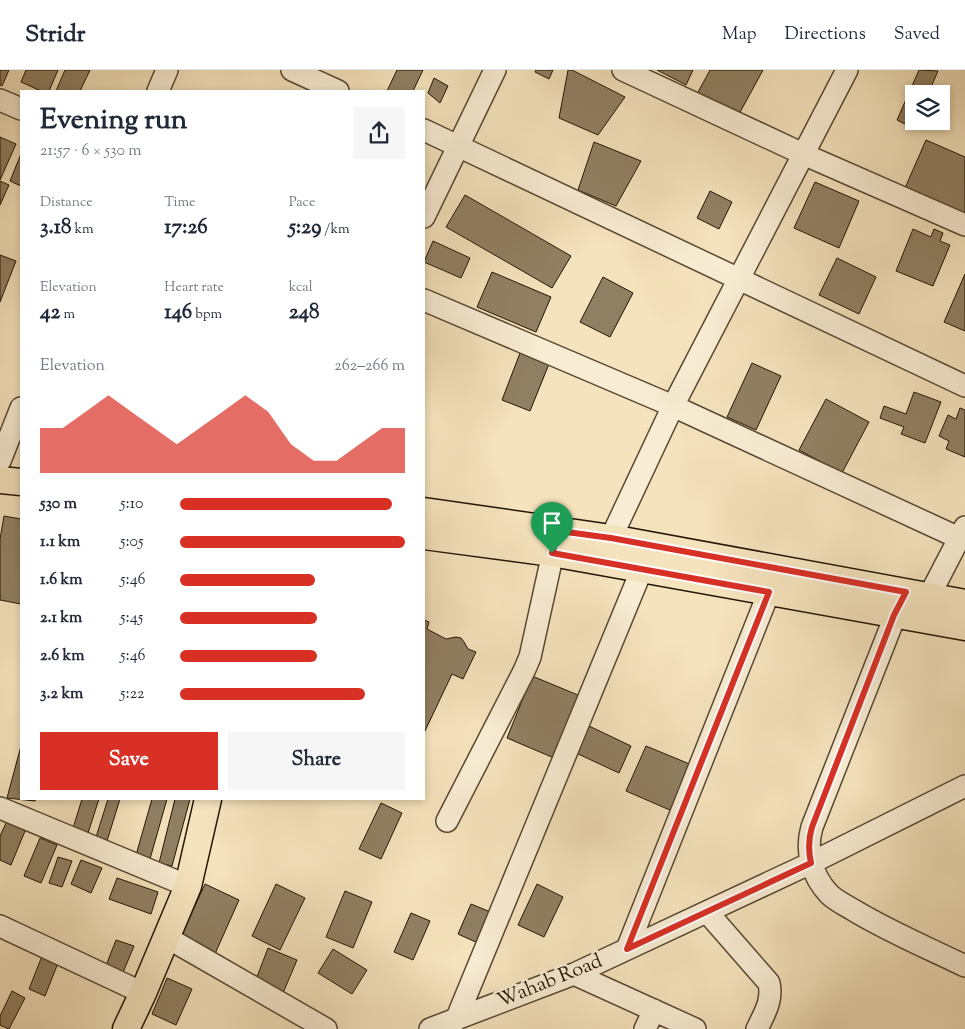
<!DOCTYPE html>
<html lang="en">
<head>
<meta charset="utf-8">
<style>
  body { margin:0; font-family:"Sorts Mill Goudy",serif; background:#f6f6f7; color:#1f2937; height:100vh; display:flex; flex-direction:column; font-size:19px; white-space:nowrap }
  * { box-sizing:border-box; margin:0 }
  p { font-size:16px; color:#747a83 }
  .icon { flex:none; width:28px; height:28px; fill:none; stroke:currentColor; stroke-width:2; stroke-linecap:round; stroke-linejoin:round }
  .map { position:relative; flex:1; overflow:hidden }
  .panel { position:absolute; left:20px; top:20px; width:405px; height:710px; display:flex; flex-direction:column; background:#fff; border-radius:0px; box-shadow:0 2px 8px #0003 }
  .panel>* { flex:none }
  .controls { position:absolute; left:905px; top:15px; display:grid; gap:10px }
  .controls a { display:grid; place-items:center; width:45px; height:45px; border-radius:0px; background:#fff; box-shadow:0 2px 8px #0003; font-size:25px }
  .pin { position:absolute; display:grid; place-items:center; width:42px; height:42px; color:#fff; margin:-51px -21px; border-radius:50% 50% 50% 0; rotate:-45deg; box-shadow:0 0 5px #0007 }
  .pin .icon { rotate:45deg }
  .round { display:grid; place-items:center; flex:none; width:52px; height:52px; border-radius:0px; background:#f6f6f7 }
  .head { display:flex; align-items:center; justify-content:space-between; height:85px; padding:0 20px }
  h1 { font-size:28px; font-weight:700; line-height:38px }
  .stats { display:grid; grid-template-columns:repeat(3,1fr); gap:8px; height:85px; padding:5px 20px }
  .stats div { display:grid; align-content:center }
  .stats b { font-size:21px; font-weight:700 }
  .stats small { font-size:14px; font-weight:400 }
  .stats p { font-size:14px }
  .chart { height:140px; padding:10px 20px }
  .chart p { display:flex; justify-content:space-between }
  .chart svg { width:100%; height:90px; margin-top:5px; fill:#d93025; opacity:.7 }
  .primary-button { display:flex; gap:10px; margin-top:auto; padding:10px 20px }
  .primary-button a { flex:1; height:58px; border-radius:0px; background:#d93025; color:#fff; font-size:20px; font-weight:700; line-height:58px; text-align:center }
  .primary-button a+a { background:#f6f6f7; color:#1f2937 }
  ul { padding:0 20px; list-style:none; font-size:16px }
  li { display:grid; grid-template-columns:80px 60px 1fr; align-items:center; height:38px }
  li i { height:12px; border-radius:6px; background:#d93025 }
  header { display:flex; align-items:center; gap:30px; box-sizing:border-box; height:70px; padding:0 25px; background:#fff; border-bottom:1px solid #e0e1e3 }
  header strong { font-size:24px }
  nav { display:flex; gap:28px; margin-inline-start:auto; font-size:18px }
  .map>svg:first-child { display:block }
  .building { fill:#908063; stroke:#231502 }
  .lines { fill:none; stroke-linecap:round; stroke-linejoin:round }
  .minor-casing { stroke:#584831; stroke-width:24 }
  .major-casing { stroke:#231502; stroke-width:29 }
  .minor { stroke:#f8edd4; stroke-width:21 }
  .major { stroke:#f5e3bd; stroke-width:26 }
  .route-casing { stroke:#fff; stroke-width:10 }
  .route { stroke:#d93025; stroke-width:6 }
  .labels { text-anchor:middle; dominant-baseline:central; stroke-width:5; stroke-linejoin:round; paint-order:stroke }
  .street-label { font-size:20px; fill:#231502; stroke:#f8edd4 }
</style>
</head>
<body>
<header>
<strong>Stridr</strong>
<nav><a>Map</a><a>Directions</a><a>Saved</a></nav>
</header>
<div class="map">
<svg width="965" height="959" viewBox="0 0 965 959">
  <rect width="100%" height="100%" fill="#f5e3bd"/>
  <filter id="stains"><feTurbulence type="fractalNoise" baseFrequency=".004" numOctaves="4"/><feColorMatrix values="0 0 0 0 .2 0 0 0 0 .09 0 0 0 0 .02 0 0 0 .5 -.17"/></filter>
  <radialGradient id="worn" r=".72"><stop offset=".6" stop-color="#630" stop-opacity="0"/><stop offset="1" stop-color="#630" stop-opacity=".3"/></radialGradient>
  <path class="building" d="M0,0H9L2,16L0,15Z
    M26,0H58L49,21H41L21,12Z
    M65,0H90L80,21H56Z
    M397,0H423L413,21H387Z
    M536,0H553L549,9L535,2Z
    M568,0H572L625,27L598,65L559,48Z
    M657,0H693L686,15Z
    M710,0H763L738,46L697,24Z
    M919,0L938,1L928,24H914V51H916L913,58L897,50Z
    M434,8L448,16L440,33L428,23Z
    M0,67L16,74L0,110Z
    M926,70L965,87V145L905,118Z
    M594,72L641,91L616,136L578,120Z
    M21,84V116L10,111Z
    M0,111L9,115L0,135Z
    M815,112L859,131L839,178L794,158Z
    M710,121L732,132L719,159L697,148Z
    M465,125L571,186L552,218L446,157Z
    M913,159L931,167L934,159L943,163L940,171L950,175L933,216L896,201Z
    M433,171L470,188L461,208L424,192Z
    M0,185L16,191L0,232Z
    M837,188L876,207L859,244L819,225Z
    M492,202L551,227L536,262L477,237Z
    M965,204V261L944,252Z
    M603,207L633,223L610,267L580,252Z
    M520,283L549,294L530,341L502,330Z
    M752,293L781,306L756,360L727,347Z
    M914,322L941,332L925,373L901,364L904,357L880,348L884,336L906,344Z
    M826,329L869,352L842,403L799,380Z
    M960,338L965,340V387L946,379L949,371L939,366L948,345L956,349Z
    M4,446L21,449V534L0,530V469Z
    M424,550L429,552L427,559L446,569L456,567L461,568L464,572L468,579L476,582L463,609L452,604L424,663Z
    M532,606L578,625L554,688L507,668Z
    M589,656L631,676L619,703L576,683Z
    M21,676V729H36L35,731L7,728Z
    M646,676L692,695L672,741L626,721Z
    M82,729H99L88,763L73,758Z
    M108,729H120L107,771L96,767Z
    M152,729H167L150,789L136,785Z
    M175,729H190L172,796L159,793Z
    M381,733L402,743L381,789L359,779Z
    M7,751L25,761L11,795L0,790V766Z
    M40,768L57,775L41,813L24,806Z
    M58,787L72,791L62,817L49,813Z
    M81,790L102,798L91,823L71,814Z
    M117,808L158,822L151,844L109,829Z
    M205,814L239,830L214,886L179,870Z
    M276,814L305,828L280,880L252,866Z
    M537,814L563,827L544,867L518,855Z
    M345,821L372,832L353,878L326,867Z
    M471,834L493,843L480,874L458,864Z
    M411,843L430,851L413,890L394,882Z
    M116,870L134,876L122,905L105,898Z
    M268,878L297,890L283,923L255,912Z
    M333,879L367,900L352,924L318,903Z
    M42,886L58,893L45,926L29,919Z
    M167,908L192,919L176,955L152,944Z
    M12,921L25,928L9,959L0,955V946Z"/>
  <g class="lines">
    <defs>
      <path id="minor" d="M292,0L338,21
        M623,0L803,84L965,155
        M158,21L167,0
        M0,30L21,39
        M424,60L965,316
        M424,147L495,0
        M424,230L673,336L959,468
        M0,391L21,338
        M608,482L611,468L673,336L847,0
        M901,531L812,757C805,781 812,806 829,824C836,831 847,836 855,841C890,862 928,878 965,896
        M923,538L965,457
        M0,738L188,816
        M447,751L524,601L530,587L556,469
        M707,842L769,913C773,931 764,944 757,959
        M0,856L143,923
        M166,867L326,959
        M627,879L769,522
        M574,904L695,959
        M456,950L642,499
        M430,959L574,904L811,793L965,716
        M645,959L654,940"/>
      <path id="major" d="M0,410L21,412
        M424,441L611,468L965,533
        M424,466L552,483L965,557
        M126,959L143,923L188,816L208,729"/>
    </defs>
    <use href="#minor" class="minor-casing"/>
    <use href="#major" class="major-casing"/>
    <use href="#minor" class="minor"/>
    <use href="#major" class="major"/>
  </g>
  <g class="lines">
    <defs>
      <path id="route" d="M559,461L611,468L906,522L894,545L812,757C808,770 808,780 811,793L627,879L769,522L552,483Z"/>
    </defs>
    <use href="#route" class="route-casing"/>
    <use href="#route" class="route"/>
  </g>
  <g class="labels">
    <g class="street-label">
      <text transform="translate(550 912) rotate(-22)">Wahab Road</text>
    </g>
  </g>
  <rect width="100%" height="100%" filter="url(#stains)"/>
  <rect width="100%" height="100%" fill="url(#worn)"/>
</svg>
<div class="controls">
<a><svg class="icon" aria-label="layers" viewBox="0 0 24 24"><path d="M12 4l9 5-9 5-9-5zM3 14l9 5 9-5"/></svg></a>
</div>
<div class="pin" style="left:552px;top:483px;background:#1e9e55"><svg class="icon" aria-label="arrive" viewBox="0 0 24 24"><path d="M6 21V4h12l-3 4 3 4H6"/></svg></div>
<section class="panel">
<div class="head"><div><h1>Evening run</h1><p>21:57 · 6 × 530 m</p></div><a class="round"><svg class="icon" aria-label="share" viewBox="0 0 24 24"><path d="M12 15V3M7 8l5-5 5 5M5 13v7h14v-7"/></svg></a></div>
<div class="stats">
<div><p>Distance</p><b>3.18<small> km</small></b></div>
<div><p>Time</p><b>17:26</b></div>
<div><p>Pace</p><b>5:29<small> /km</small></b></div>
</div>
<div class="stats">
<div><p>Elevation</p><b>42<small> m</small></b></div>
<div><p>Heart rate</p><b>146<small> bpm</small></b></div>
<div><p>kcal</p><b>248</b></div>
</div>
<div class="chart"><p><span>Elevation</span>262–266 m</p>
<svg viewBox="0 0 160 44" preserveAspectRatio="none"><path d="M0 44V22L10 22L20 14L30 6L40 14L50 22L60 30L70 22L80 14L90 6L100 14L110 30L120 38L130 38L140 30L150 22L160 22V44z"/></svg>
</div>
<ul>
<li><b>530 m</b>5:10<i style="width:94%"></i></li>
<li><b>1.1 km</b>5:05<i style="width:100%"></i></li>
<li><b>1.6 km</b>5:46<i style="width:60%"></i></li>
<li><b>2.1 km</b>5:45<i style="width:61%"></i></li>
<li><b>2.6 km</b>5:46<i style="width:61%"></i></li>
<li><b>3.2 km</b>5:22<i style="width:82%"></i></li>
</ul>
<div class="primary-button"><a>Save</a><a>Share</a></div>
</section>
</div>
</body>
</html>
